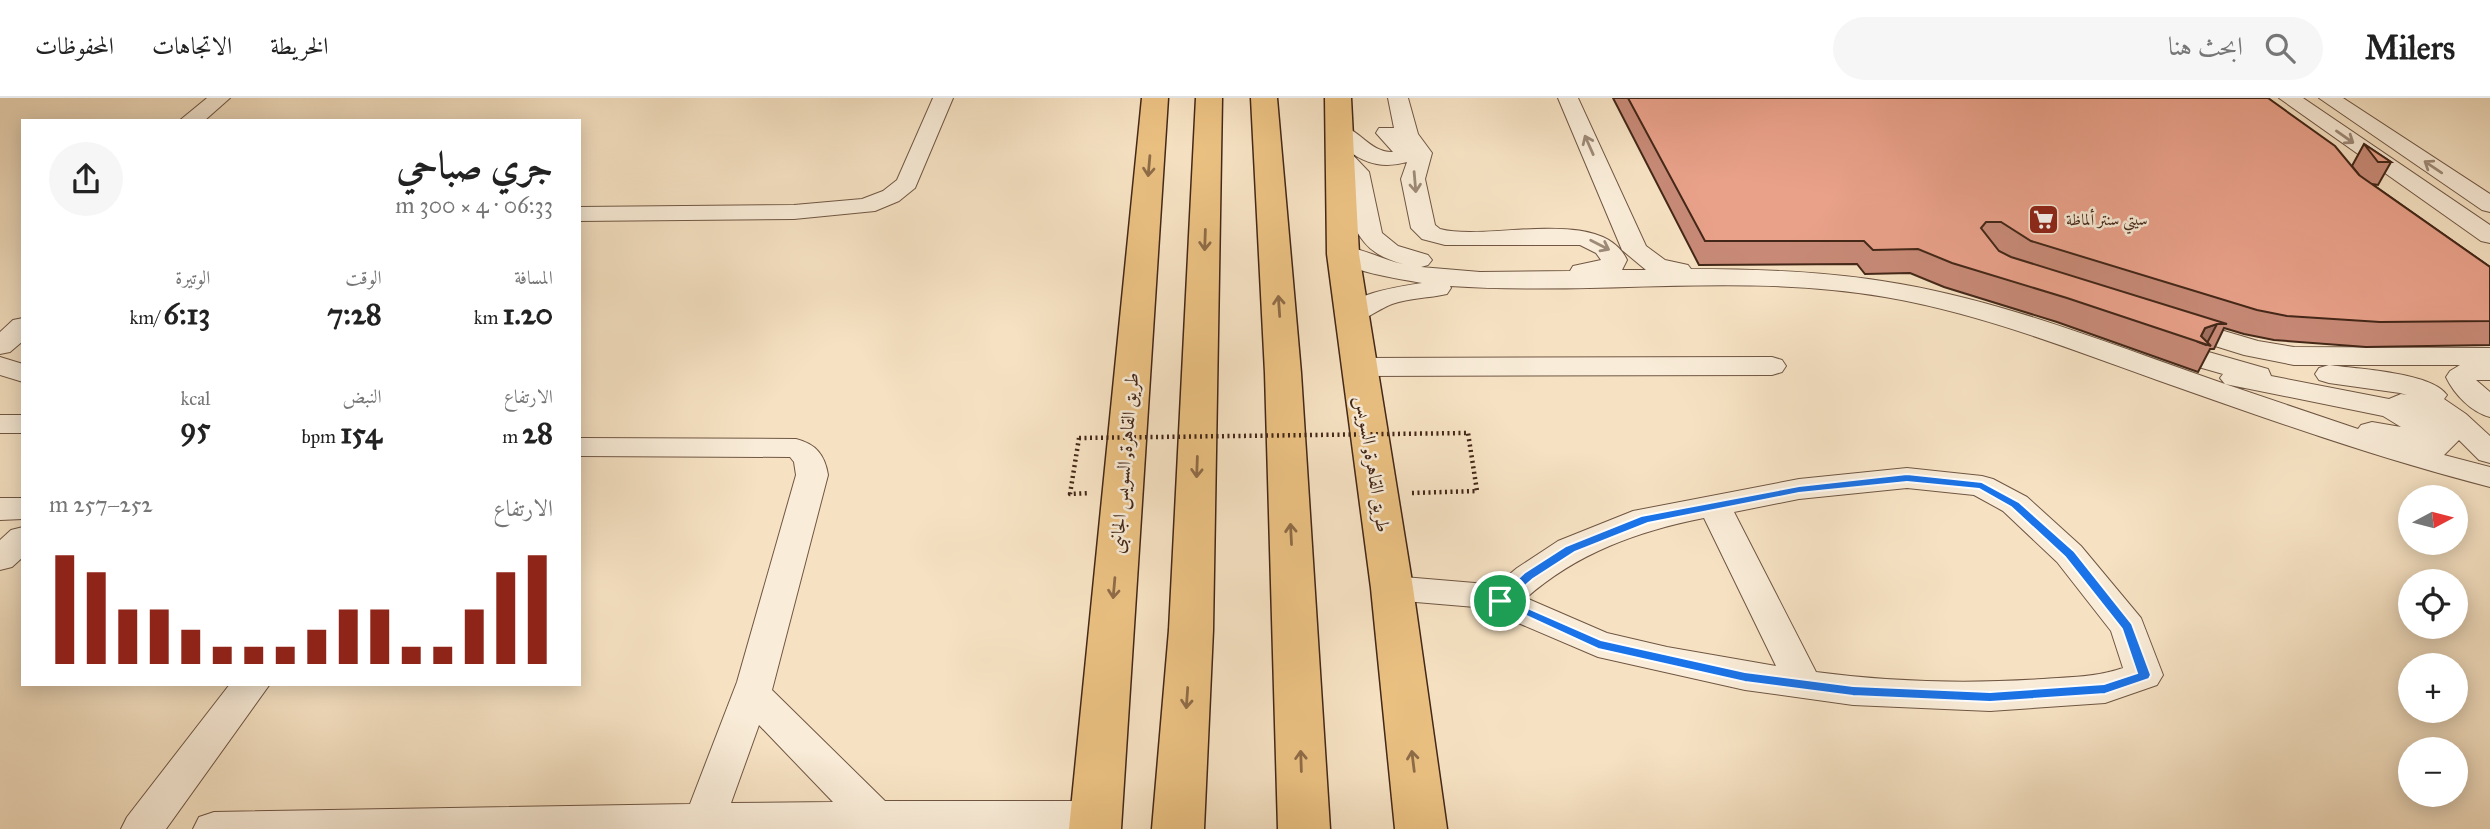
<!DOCTYPE html>
<html lang="ar">
<head>
<meta charset="utf-8">
<style>
  body { margin:0; font-family:"IM FELL Great Primer",Amiri,serif; background:#f6f6f6; color:#222; direction:rtl; height:100vh; display:flex; flex-direction:column; font-size:26px; white-space:nowrap }
  * { box-sizing:border-box; margin:0 }
  p { font-size:23px; color:#767676 }
  .icon { flex:none; width:38px; height:38px; fill:none; stroke:currentColor; stroke-width:2; stroke-linecap:round; stroke-linejoin:round }
  .map { position:relative; flex:1; overflow:hidden; direction:ltr }
  .panel { position:absolute; left:21px; top:21px; width:560px; height:567px; display:flex; flex-direction:column; background:#fff; border-radius:0px; box-shadow:0 4px 18px #0003; direction:rtl }
  .panel>* { flex:none }
  .needle { width:46px; rotate:83deg }
  .buttons { position:absolute; left:2398px; top:387px; display:grid; gap:14px }
  .buttons a { display:grid; place-items:center; width:70px; height:70px; border-radius:50%; background:#fff; box-shadow:0 4px 18px #0003; font-size:35px }
  .pin { position:absolute; display:grid; place-items:center; width:60px; height:60px; color:#fff; margin:-30px; border:4px solid #fff; border-radius:50%; box-shadow:0 2px 7px #0007 }
  .round { display:grid; place-items:center; flex:none; width:74px; height:74px; border-radius:37px; background:#f6f6f6 }
  .overview { display:flex; align-items:center; justify-content:space-between; height:119px; padding:0 28px }
  h1 { font-size:38px; font-weight:800; line-height:52px }
  .figures { display:grid; grid-template-columns:repeat(3,1fr); gap:10px; height:119px; padding:7px 28px }
  .figures div { display:grid; align-content:center }
  .figures b { font-size:30px; font-weight:800 }
  .figures small { font-size:19px; font-weight:400 }
  .figures p { font-size:19px }
  .chart { height:196px; padding:14px 28px }
  .chart p { display:flex; justify-content:space-between }
  .chart svg { width:100%; height:126px; margin-top:7px; stroke:#8f2418; stroke-width:6 }
  header { display:flex; align-items:center; gap:42px; box-sizing:border-box; height:98px; padding:0 35px; background:#fff; border-bottom:2px solid #e0e0e0 }
  header strong { font-size:33px }
  nav { display:flex; gap:38px; margin-inline-start:auto; font-size:24px }
  .search { width:490px; height:63px; background:#f6f6f6; display:flex; align-items:center; gap:18px; box-sizing:border-box; padding:0 24px; border-radius:38px; color:#767676; font-size:26px }
  .map>svg:first-child { display:block }
  .lines { fill:none; stroke-linecap:round; stroke-linejoin:round }
  .minor-casing { stroke:#705643; stroke-width:2 }
  .major-casing { stroke:#432718; stroke-width:3 }
  .highway-casing { stroke:#432718; stroke-width:3 }
  .path { stroke:#432718; stroke-width:4.5; stroke-dasharray:2 3.5; stroke-linecap:butt }
  .minor { fill:#f9ecd8; fill-rule:evenodd }
  .major { fill:#ebc182; fill-rule:evenodd }
  .highway { fill:#ebc182; fill-rule:evenodd }
  .path-bridge { stroke:#432718; stroke-width:4.5; stroke-dasharray:2 3.5; stroke-linecap:butt }
  .wall { fill:#c88a77; stroke:#432718; stroke-width:2 }
  .shaded-wall { fill:#a37161; stroke:#432718; stroke-width:2 }
  .building { fill:#e9a18a; stroke:#432718; stroke-width:2 }
  .oneway { stroke:#9e8a78 }
  .oneway2 { stroke:#8f6c48 }
  .route { fill:#1a73e8; stroke:#fff; stroke-width:2; fill-rule:evenodd }
  .labels { text-anchor:middle; dominant-baseline:central; stroke-width:5; stroke-linejoin:round; paint-order:stroke }
  .far-poi-label { font-size:16px; fill:#432718; stroke:#f9ecd8; text-anchor:start }
  .street-label { font-size:19px; fill:#432718; stroke:#f9ecd8 }
</style>
</head>
<body>
<header>
<strong>Milers</strong>
<div class="search"><svg class="icon" aria-label="search" viewBox="0 0 24 24"><circle cx="10" cy="10" r="6"/><path d="M15 15l6 6"/></svg>ابحث هنا</div>
<nav><a>الخريطة</a><a>الاتجاهات</a><a>المحفوظات</a></nav>
</header>
<div class="map">
<svg width="2490" height="731" viewBox="0 0 2490 731">
  <rect width="100%" height="100%" fill="#f6e2c3"/>
  <filter id="stains"><feTurbulence type="fractalNoise" baseFrequency=".00286" numOctaves="4"/><feColorMatrix values="0 0 0 0 .2 0 0 0 0 .09 0 0 0 0 .02 0 0 0 .5 -.17"/></filter>
  <radialGradient id="worn" r=".72"><stop offset=".6" stop-color="#630" stop-opacity="0"/><stop offset="1" stop-color="#630" stop-opacity=".3"/></radialGradient>
  <g class="lines">
    <defs>
      <path id="minor" d="M207,0H230L204,23H179Z
        M933,0H953L915,90L899,103L875,113L794,121L579,123V109L794,107L862,101L883,93L897,82Z
        M1388,0H1408L1418,36L1432,55L1425,81L1435,127L1440,131C1488,144 1602,107 1627,162L1622,172H1646L1622,152L1558,0H1578L1646,148L1665,162L1688,167L1691,171C1755,171 1819,173 1882,183C2001,201 2112,247 2225,286L2220,280L2223,276L2195,268L2191,262L2195,256L2205,253L2268,271L2271,278L2389,301L2401,296L2407,297L2400,295L2329,285L2319,282L2315,276L2319,270L2329,267C2356,271 2431,274 2447,297L2444,301L2466,316L2490,338V365L2479,362L2459,342L2444,357L2490,369V389C2377,360 2267,321 2157,282C2068,250 1979,215 1885,199C1740,174 1595,198 1450,188L1451,190L1447,196C1430,200 1409,200 1392,206C1374,213 1361,228 1340,223L1336,217C1352,195 1397,189 1422,185C1401,181 1342,173 1330,156L1334,151C1356,145 1381,162 1403,166C1381,160 1367,152 1356,132L1346,76L1327,55L1330,50H1345L1329,33L1332,28C1356,23 1367,55 1393,54L1376,35L1379,30H1394ZM1349,53C1367,67 1385,70 1407,64L1401,81L1411,130L1422,141L1445,147H1580L1596,155L1601,162L1573,168L1570,173L1480,174L1421,169L1428,167L1432,162L1428,157L1398,148L1382,135L1369,74ZM2225,286L2383,318L2401,329L2372,324L2361,327L2358,331Z
        M2279,0H2303L2490,127V145L2481,143Z
        M2319,0H2343L2490,96V114L2482,112Z
        M23,220V243L10,254L0,256V234L13,222Z
        M2180,220L2258,243L2294,249L2490,250V282H2476L2490,294V319C2471,314 2454,296 2446,279L2450,273L2460,267H2294L2244,257L2170,234L2166,228L2170,222Z
        M0,259L23,266V284L0,277Z
        M1772,259L1782,262L1786,268L1782,274L1772,277L1357,278L1347,275L1343,269L1347,263L1357,260Z
        M0,317H23V335H0Z
        M579,340L796,341C816,346 825,357 828,377L772,592L885,703H1096L1111,708L1117,720L1111,731H193L199,719L214,714L690,706L737,584L796,377L794,364L790,359L579,358ZM759,627L833,704L731,705Z
        M1907,370L1982,378L1993,381L2027,399L2081,448L2141,520L2163,577L2157,587L2105,605L1990,613L1853,607L1745,592L1598,559L1490,513L1475,509L1392,502L1380,499L1374,490L1380,481L1392,478L1475,485L1494,489L1517,470L1558,443L1633,413L1799,381ZM1907,390L1974,397L2003,413L2057,464L2111,533L2123,570C2097,579 2070,579 2043,581C1968,586 1891,584 1816,574L1734,414L1799,401ZM1704,420L1776,568L1667,549L1607,535L1526,500C1577,455 1638,433 1704,420Z
        M0,400H23V421L0,422Z
        M23,429V459L12,469L0,472V442L11,432Z
        M230,586H270L166,731H121L127,719Z"/>
      <path id="major" d="M1142,0H1168L1121,731H1069Z
        M1325,0H1351L1359,156L1413,490L1447,731H1395L1371,490L1327,156Z"/>
      <path id="highway" d="M1196,0H1222L1213,532L1204,731H1152L1169,532Z
        M1251,0H1277L1301,275L1330,731H1278L1265,275Z"/>
    </defs>
    <use href="#minor" class="minor-casing"/>
    <use href="#major" class="major-casing"/>
    <use href="#highway" class="highway-casing"/>
    <path class="path" d="M1079,340L1070,396L1090,395
      M1412,395L1477,393L1468,335"/>
    <use href="#minor" class="minor"/>
    <use href="#major" class="major"/>
    <use href="#highway" class="highway"/>
    <path class="path-bridge" d="M1079,340L1468,335"/>
  </g>
  <path class="wall" d="M1613,0H2268L2360,78L2352,68L2364,46L2391,64L2378,87L2372,86L2490,169V247L2366,249L2274,242L2244,236L2224,230L2214,251H2210L2198,274L2057,224L1944,189L1910,175L1865,176L1857,166L1699,167Z"/>
  <path class="shaded-wall" d="M2217,226L2206,247L2198,244L2205,230Z"/>
  <path class="building" d="M1628,0H2268L2335,48L2359,77L2490,169V223L2380,224L2287,218L2257,212L2031,143L2001,124H1986L1981,130L1999,153L2011,159L2227,226H2217L2205,230L2201,238L2211,248L2067,200L1952,165L1918,151L1873,152L1864,143H1705Z
    M2364,46L2391,64H2378Z"/>
  <defs><path id="oneway-shaft" d="M-6 0H5M1.5-3L5.5 0L1.5 3" fill="none" stroke-width="1.6" stroke-linecap="round" stroke-linejoin="round" transform="scale(1.75)"/></defs>
  <g class="oneway">
    <use href="#oneway-shaft" transform="translate(2345 39) rotate(35)"/>
    <use href="#oneway-shaft" transform="translate(1589 47) rotate(-114)"/>
    <use href="#oneway-shaft" transform="translate(2433 69) rotate(-146)"/>
    <use href="#oneway-shaft" transform="translate(1415 84) rotate(85)"/>
    <use href="#oneway-shaft" transform="translate(1600 147) rotate(27)"/>
  </g>
  <g class="oneway2">
    <use href="#oneway-shaft" transform="translate(1149 68) rotate(95)"/>
    <use href="#oneway-shaft" transform="translate(1205 142) rotate(92)"/>
    <use href="#oneway-shaft" transform="translate(1279 208) rotate(-94)"/>
    <use href="#oneway-shaft" transform="translate(1197 369) rotate(92)"/>
    <use href="#oneway-shaft" transform="translate(1291 436) rotate(-93)"/>
    <use href="#oneway-shaft" transform="translate(1114 490) rotate(95)"/>
    <use href="#oneway-shaft" transform="translate(1187 600) rotate(94)"/>
    <use href="#oneway-shaft" transform="translate(1301 663) rotate(-92)"/>
    <use href="#oneway-shaft" transform="translate(1413 663) rotate(-97)"/>
  </g>
  <path class="route" d="M1907,376L1982,384L2019,404L2074,453L2132,526L2151,577L2149,581L2105,596L1990,604L1853,598L1745,584L1598,551L1494,503L1524,475L1566,448L1641,418L1799,388ZM1907,384L1979,391L2011,409L2065,459L2122,531L2137,575L2104,586L1990,594L1853,588L1745,574L1601,542L1509,502L1533,481L1575,454L1648,425L1799,395Z"/>
  <defs>
    <symbol id="supermarket-square" viewBox="-11 -11 22 22"><rect x="-9" y="-9" width="18" height="18" rx="4" fill="#8f2418" stroke="#f9ecd8"/><path d="M-6-5.5h2.5l.6 2H6L4.5 2H-2.5L-4.4-4H-6ZM-1.5 3.2a1.3 1.3 0 1 0 .1 0ZM3 3.2a1.3 1.3 0 1 0 .1 0Z" fill="#fff"/></symbol>
  </defs>
  <g fill-rule="evenodd">
    <use href="#supermarket-square" x="2026" y="104" width="35" height="35"/>
  </g>
  <g class="labels">
    <g class="far-poi-label">
      <text x="2066" y="121">سيتي سنتر ألماظة</text>
    </g>
    <g class="street-label">
      <text transform="translate(1124 365) rotate(-85)">طريق القاهرة, السويس الجانبى</text>
      <text transform="translate(1373 366) rotate(81)">طريق القاهرة, السويس</text>
    </g>
  </g>
  <rect width="100%" height="100%" filter="url(#stains)"/>
  <rect width="100%" height="100%" fill="url(#worn)"/>
</svg>
<div class="buttons">
<a><svg class="needle" viewBox="-14 -14 28 28"><path d="M0-13l5 13h-10z" fill="#e53935"/><path d="M0 13l5-13h-10z" fill="#767676"/></svg></a>
<a><svg class="icon" aria-label="locate" viewBox="0 0 24 24"><circle cx="12" cy="12" r="6"/><path d="M12 2v4M12 18v4M2 12h4M18 12h4"/></svg></a>
<a>+</a>
<a>−</a>
</div>
<div class="pin" style="left:1500px;top:503px;background:#1e9e55"><svg class="icon" aria-label="arrive" viewBox="0 0 24 24"><path d="M6 21V4h12l-3 4 3 4H6"/></svg></div>
<section class="panel">
<div class="overview"><div><h1>جري صباحي</h1><p>06:33 · 4 × 300 m</p></div><a class="round"><svg class="icon" aria-label="share" viewBox="0 0 24 24"><path d="M12 15V3M7 8l5-5 5 5M5 13v7h14v-7"/></svg></a></div>
<div class="figures">
<div><p>المسافة</p><b>1.20<small> km</small></b></div>
<div><p>الوقت</p><b>7:28</b></div>
<div><p>الوتيرة</p><b>6:13<small> /km</small></b></div>
</div>
<div class="figures">
<div><p>الارتفاع</p><b>28<small> m</small></b></div>
<div><p>النبض</p><b>154<small> bpm</small></b></div>
<div><p>kcal</p><b>95</b></div>
</div>
<div class="chart"><p><span>الارتفاع</span>252–257 m</p>
<svg viewBox="0 0 160 44" preserveAspectRatio="none"><path d="M5 44V6M15 44V12M25 44V25M35 44V25M45 44V32M55 44V38M65 44V38M75 44V38M85 44V32M95 44V25M105 44V25M115 44V38M125 44V38M135 44V25M145 44V12M155 44V6"/></svg>
</div>
</section>
</div>
</body>
</html>
